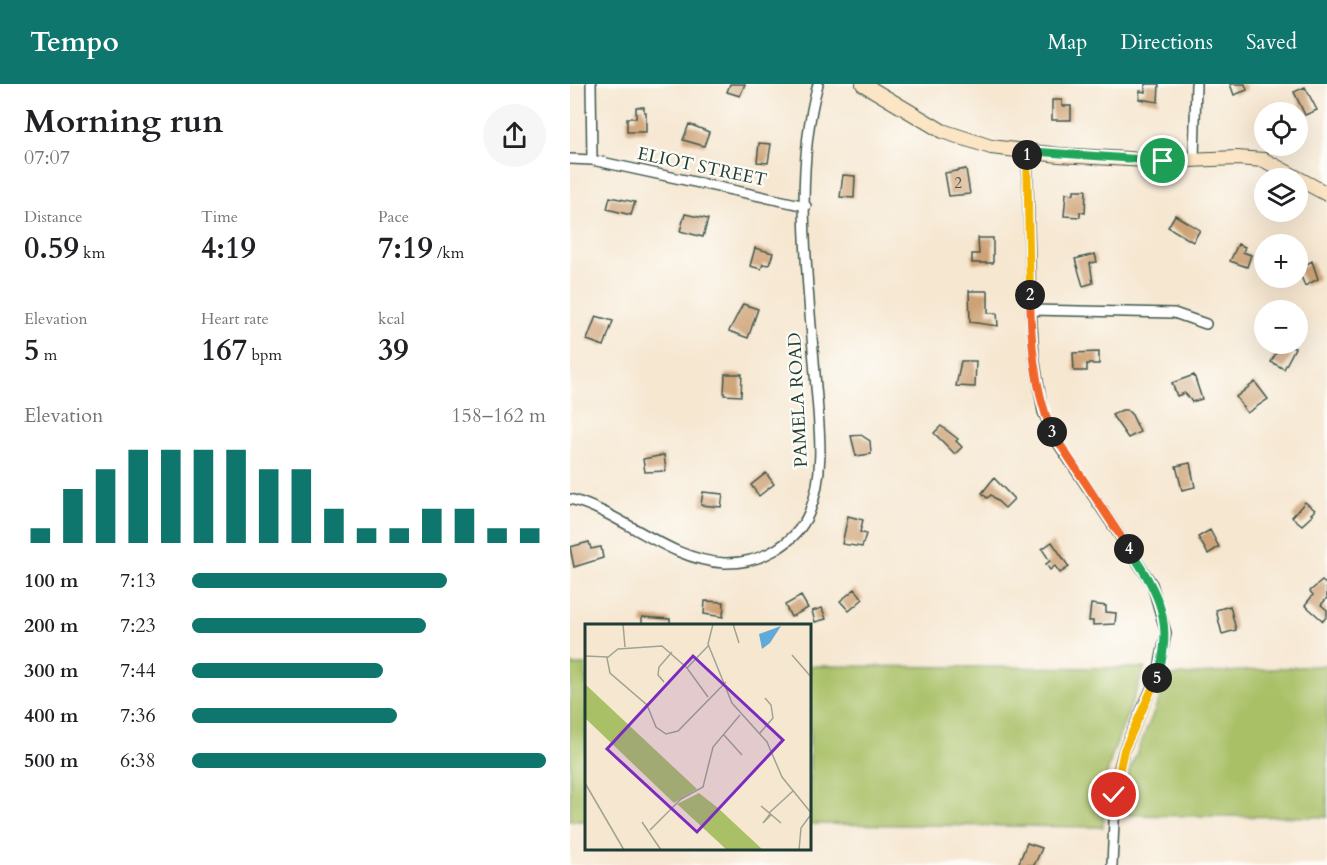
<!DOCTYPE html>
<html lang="en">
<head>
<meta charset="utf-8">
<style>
  body { margin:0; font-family:Cardo,serif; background:#f6f6f6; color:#202124; height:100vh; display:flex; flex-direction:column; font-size:22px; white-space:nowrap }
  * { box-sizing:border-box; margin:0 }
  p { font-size:20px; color:#757577 }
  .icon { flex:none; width:33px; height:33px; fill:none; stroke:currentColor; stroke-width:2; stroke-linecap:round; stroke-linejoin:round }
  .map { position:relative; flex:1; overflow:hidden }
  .sheet { display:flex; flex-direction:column; background:#fff; width:570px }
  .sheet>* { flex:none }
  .tools { position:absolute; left:684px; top:18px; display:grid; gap:12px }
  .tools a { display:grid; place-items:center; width:54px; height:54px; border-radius:50%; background:#fff; box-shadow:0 6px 24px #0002; font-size:30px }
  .pin { position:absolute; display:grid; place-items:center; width:51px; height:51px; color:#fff; margin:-26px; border:3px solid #fff; border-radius:50%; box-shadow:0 2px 6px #0007 }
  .km { position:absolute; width:30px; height:30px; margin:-15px; border-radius:50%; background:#222; color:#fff; font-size:16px; line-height:30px; text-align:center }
  .round { display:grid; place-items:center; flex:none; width:63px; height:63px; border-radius:32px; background:#f6f6f6 }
  .overview { display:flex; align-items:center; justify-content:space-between; height:102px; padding:0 24px }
  h1 { font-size:33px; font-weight:700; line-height:45px }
  .stats { display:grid; grid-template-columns:repeat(3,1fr); gap:9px; height:102px; padding:6px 24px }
  .stats div { display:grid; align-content:center }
  .stats b { font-size:30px; font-weight:700 }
  .stats small { font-size:16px; font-weight:400 }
  .stats p { font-size:16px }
  .chart { height:168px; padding:12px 24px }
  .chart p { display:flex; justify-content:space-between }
  .chart svg { width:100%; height:108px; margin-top:6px; stroke:#0f766e; stroke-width:6 }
  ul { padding:0 24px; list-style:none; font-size:20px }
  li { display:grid; grid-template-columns:96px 72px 1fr; align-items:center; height:45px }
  li i { height:15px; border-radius:8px; background:#0f766e }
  header { display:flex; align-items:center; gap:36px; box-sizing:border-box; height:84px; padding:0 30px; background:#0f766e; color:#fff }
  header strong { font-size:28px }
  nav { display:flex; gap:33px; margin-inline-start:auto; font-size:21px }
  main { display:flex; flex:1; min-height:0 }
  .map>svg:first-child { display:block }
  .green { fill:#a9c066; stroke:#647e4d; stroke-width:1.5 }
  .building { fill:#cea276 }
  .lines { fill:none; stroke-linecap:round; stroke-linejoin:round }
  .street-casing { stroke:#3f564c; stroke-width:12 }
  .secondary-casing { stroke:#3f564c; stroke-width:16 }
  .street { stroke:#fff; stroke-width:9 }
  .secondary { stroke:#fce5c4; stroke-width:14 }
  .split-1-casing { stroke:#fff; stroke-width:12 }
  .split-2-casing { stroke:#fff; stroke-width:12 }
  .split-3-casing { stroke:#fff; stroke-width:12 }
  .split-4-casing { stroke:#fff; stroke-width:12 }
  .split-5-casing { stroke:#fff; stroke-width:12 }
  .split-6-casing { stroke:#fff; stroke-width:12 }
  .split-1 { stroke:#22a559; stroke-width:8 }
  .split-2 { stroke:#f5b400; stroke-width:8 }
  .split-3 { stroke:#f0652b; stroke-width:8 }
  .split-4 { stroke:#f0652b; stroke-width:8 }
  .split-5 { stroke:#22a559; stroke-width:8 }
  .split-6 { stroke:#f5b400; stroke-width:8 }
  .labels { text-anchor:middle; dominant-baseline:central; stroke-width:4.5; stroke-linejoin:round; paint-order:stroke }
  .number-label { font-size:15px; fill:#4b5644 }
  .street-label { font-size:18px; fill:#1f3d34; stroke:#fdfcf7 }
  .inset-road { fill:none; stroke:#a0a392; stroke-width:1.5 }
  .view { fill:#7b2cbf; fill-opacity:0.15; stroke:#7b2cbf; stroke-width:3 }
  .inset-edge { fill:none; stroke:#1f3d34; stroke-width:3 }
</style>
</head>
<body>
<header>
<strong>Tempo</strong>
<nav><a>Map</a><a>Directions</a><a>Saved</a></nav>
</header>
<main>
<section class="sheet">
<div class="overview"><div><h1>Morning run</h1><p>07:07</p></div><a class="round"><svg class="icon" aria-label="share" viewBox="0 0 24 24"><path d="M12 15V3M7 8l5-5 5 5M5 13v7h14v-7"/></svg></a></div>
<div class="stats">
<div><p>Distance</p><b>0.59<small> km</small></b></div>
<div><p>Time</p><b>4:19</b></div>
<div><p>Pace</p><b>7:19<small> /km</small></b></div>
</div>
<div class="stats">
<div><p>Elevation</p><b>5<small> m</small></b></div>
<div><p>Heart rate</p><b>167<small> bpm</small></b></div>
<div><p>kcal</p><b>39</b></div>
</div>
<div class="chart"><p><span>Elevation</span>158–162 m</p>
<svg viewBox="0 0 160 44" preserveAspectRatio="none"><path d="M5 44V38M15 44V22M25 44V14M35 44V6M45 44V6M55 44V6M65 44V6M75 44V14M85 44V14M95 44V30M105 44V38M115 44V38M125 44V30M135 44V30M145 44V38M155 44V38"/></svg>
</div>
<ul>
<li><b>100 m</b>7:13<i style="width:72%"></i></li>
<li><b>200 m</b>7:23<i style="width:66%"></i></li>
<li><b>300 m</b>7:44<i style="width:54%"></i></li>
<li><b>400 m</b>7:36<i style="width:58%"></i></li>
<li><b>500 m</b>6:38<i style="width:100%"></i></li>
</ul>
</section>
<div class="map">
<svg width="757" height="781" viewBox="0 0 757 781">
  <rect width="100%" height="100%" fill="#fdfcf7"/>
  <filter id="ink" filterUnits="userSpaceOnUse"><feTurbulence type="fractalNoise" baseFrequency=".0167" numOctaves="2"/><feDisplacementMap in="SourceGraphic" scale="12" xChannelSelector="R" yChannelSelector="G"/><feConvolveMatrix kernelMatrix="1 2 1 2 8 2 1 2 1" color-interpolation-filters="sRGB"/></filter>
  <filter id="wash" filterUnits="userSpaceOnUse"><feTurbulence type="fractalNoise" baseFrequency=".008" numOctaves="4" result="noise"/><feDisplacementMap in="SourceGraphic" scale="24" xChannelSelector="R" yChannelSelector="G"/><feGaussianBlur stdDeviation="1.35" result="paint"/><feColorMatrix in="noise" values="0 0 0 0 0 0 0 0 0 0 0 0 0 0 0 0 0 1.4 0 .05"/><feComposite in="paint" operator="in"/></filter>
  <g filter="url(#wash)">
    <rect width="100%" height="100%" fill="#f6e7d1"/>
    <path class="green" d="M0,581H16V737H0Z
      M757,581V733L549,731L550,718L560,685L599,592Z
      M240,582L575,584L542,671L535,698L533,743L240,740Z"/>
    <g id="blocks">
      <path class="building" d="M160,0H175L170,12L157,8Z
        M575,0H589L588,18L569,15L570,7L575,8Z
        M660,0H675L677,6L664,11Z
        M735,3L747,26L735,31L724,8Z
        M482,16H492V22H501V36H482Z
        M66,23H74V28H76V48H57V34H66Z
        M119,40L139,48L134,62L113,56Z
        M189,59L201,60L198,79L187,78Z
        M396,85L400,110L379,112L375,89Z
        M273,91L285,92L284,114L270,113Z
        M504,106H516L515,129L510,128V133L494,132L496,109L504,110Z
        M40,113L65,118L61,131L37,125Z
        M115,130L138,135L133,153L110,147Z
        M605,131L630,146L623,158L598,143Z
        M408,154H423V179H402V170H409Z
        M668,160L675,163L673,168L681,171L677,183L660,177Z
        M185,164L203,169L199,181L193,180L191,185L180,182Z
        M525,170L527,178L520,179L523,199L513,202L505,175Z
        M742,177L748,195L735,202L728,185Z
        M399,207H418V229H427L428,242L400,238Z
        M173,220L188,225L178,254L159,247Z
        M26,232L43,237L34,262L17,256Z
        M711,260L725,264L714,285L701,278Z
        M529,268V280H517V287H504L503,269Z
        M391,277H406L405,303L386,302Z
        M155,290H172L171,312L154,311Z
        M624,291L632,315L622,318L615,309L607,312L602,299Z
        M685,298L698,315L677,329L666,313Z
        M552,326H557L562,331L570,348L558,354L542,331Z
        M371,342L388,355L386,357L392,363L385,370L364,349Z
        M291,351L300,357L301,370L286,372L281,352Z
        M94,371L96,387L75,388L73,375Z
        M620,379L625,403L612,406L606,382Z
        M196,389L204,400L189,412L181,401Z
        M424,394L444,415L435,424L421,411L417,414L412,409Z
        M133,408L153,410L151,423L131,421Z
        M735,418L745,426L741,430L743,431L732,441L722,433Z
        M278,432L293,436L290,448L296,450L292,463L272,460Z
        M640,446L649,463L638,470L628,453Z
        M19,458L21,465L31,463L33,474L4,483L0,463Z
        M482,458L499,483L490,489L485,482L480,486L476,480L480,477L472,465Z
        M752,497L757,501V514L751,521L757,526V532L753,537L735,521L743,511L740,507Z
        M285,505L293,515L279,527L270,517Z
        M231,512L238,524L221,533L215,521Z
        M135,517L154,518L153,533L134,530Z
        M521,520L536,522V528L546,529L545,540L523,541V537H519Z
        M660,522L666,546L652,550L646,526Z
        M252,524L256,535L245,538L242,527Z
        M72,533L100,535V541H72Z
        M457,759L472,764L469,771L464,781H448Z"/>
    </g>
  </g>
  <g filter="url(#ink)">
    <use href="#blocks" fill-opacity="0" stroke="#3f564c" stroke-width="1.5"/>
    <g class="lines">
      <defs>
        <path id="street" d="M21,0L22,76
          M457,67L461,226L464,273L473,328L487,358L582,500L596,549L588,590L554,666L546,696L542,781
          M0,75L22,76L236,122
          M624,75L626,0
          M461,226L604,229L636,240
          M0,415C53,429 98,476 154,479C189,480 225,461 239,429C257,387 248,334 245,290C238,197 223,90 248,0"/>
        <path id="secondary" d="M293,0L372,47L421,63L489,71L593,77L667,74L694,76L757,110"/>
      </defs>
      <use href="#street" class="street-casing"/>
      <use href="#secondary" class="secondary-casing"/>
      <use href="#street" class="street"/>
      <use href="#secondary" class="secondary"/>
    </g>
  </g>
  <g class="lines" filter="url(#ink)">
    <defs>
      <path id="split-1" d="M457,71V67L593,77"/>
      <path id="split-2" d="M457,71L460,211"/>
      <path id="split-3" d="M460,211C461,257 464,305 482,348"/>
      <path id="split-4" d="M482,348L559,465"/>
      <path id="split-5" d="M559,465C589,509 605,540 587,594"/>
      <path id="split-6" d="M544,711L554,666L587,594"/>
    </defs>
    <use href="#split-1" class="split-1-casing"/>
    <use href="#split-2" class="split-2-casing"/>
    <use href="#split-3" class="split-3-casing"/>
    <use href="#split-4" class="split-4-casing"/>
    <use href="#split-5" class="split-5-casing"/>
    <use href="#split-6" class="split-6-casing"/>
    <use href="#split-1" class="split-1"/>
    <use href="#split-2" class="split-2"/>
    <use href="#split-3" class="split-3"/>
    <use href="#split-4" class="split-4"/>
    <use href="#split-5" class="split-5"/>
    <use href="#split-6" class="split-6"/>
  </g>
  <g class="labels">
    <g class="number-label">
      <text x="388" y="99">2</text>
    </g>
    <g class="street-label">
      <text transform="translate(132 83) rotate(12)">ELIOT STREET</text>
      <text transform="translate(228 316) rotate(-93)">PAMELA ROAD</text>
    </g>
  </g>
  <g transform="translate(15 540)">
    <rect width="226" height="226" fill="#f6e7d1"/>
    <path d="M0,60L112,165L89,179L0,94ZM114,169L133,184L178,226H142L92,180Z" fill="#a9c066"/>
    <path d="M196,2L185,19L177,25L174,10Z" fill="#5faad8"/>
    <path class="inset-road" d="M38,0L40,23M128,0L123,20L147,79L182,118L197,153L227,190M148,0L154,19M207,31L227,54M0,32L23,33M102,44L124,21M79,58L73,51L74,43L87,28M123,73L102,44L77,22L33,25L22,34L25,49L62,81L71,103L81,110L93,107L141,58M138,110L157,131M174,110L188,94L186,81L180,74M0,159L39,226M176,182L196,199M184,189L208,167M185,190L178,199L186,191M57,198L76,226M65,206L96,175L118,163L128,123L155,91M214,226L216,204L227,189"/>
    <path class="view" d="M108,32L198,116L112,208L22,125Z"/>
    <rect width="226" height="226" class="inset-edge"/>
  </g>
</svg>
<div class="tools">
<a><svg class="icon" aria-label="locate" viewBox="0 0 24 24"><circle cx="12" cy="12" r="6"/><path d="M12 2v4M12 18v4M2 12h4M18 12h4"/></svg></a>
<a><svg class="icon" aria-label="layers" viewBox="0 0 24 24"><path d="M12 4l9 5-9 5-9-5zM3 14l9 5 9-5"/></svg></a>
<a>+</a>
<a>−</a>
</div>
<div class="pin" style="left:593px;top:77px;background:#1e9e55"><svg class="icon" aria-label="arrive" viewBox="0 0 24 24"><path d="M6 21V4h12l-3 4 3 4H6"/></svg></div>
<div class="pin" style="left:544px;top:711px;background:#d93025"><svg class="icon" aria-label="check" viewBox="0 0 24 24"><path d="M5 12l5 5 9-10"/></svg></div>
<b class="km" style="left:457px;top:71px">1</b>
<b class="km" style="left:460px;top:211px">2</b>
<b class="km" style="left:482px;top:348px">3</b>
<b class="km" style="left:559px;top:465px">4</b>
<b class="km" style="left:587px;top:594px">5</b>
</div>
</main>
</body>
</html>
